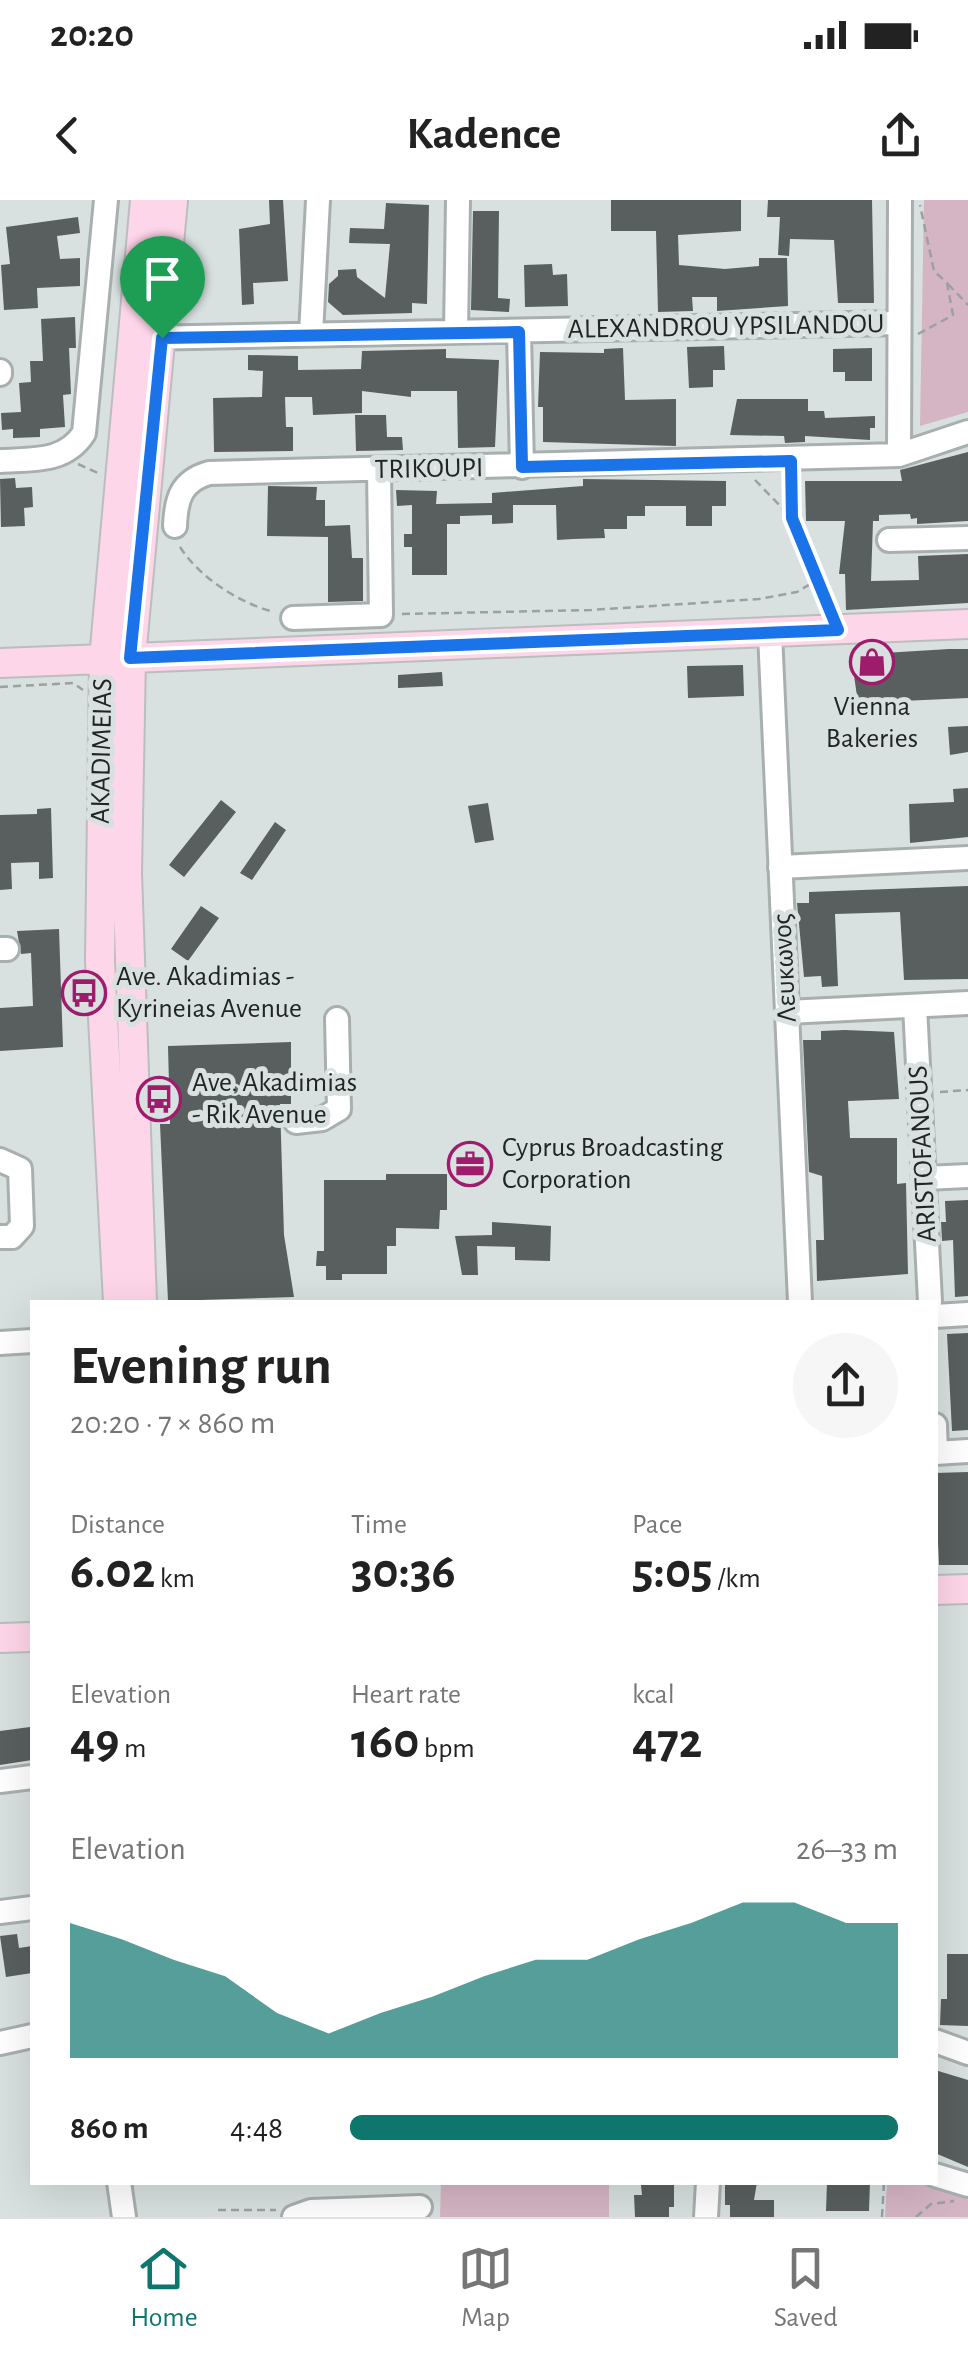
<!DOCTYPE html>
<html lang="en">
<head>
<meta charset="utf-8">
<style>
  body { margin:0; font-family:"Alegreya Sans",sans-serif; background:#f6f6f6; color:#222; height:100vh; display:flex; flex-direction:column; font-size:38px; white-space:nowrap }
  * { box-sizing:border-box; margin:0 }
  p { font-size:32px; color:#767676 }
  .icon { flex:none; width:55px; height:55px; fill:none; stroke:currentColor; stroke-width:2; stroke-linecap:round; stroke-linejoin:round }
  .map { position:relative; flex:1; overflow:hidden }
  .drawer { position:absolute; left:30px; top:1100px; width:908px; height:885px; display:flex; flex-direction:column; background:#fff; border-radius:0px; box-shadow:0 10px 40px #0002 }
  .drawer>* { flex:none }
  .pin { position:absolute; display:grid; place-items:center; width:85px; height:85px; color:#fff; margin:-102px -42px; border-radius:50% 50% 50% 0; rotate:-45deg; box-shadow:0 0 10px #0007 }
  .pin .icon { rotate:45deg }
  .round { display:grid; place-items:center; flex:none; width:105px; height:105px; border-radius:52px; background:#f6f6f6 }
  .headline { display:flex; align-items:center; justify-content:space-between; height:170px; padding:0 40px }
  h1 { font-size:55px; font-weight:700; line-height:75px }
  .figures { display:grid; grid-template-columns:repeat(3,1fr); gap:15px; height:170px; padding:10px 40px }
  .figures div { display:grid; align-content:center }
  .figures b { font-size:50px; font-weight:700 }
  .figures small { font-size:28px; font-weight:400 }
  .figures p { font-size:28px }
  .chart { height:280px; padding:20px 40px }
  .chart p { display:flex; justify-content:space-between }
  .chart svg { width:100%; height:180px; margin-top:10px; fill:#0f766e; opacity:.7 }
  ul { padding:0 40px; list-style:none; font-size:32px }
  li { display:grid; grid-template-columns:160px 120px 1fr; align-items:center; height:75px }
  li i { height:25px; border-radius:12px; background:#0f766e }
  .status { display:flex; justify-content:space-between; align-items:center; height:70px; padding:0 50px; background:#fff; direction:ltr }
  .status svg { height:28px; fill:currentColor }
  header { display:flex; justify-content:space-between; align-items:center; height:130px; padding:0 40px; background:#fff; font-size:45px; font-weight:700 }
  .tab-bar { display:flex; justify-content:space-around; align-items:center; height:140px; border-top:2px solid #e0e0e0; background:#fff; font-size:28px; color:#767676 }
  .tab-bar a { display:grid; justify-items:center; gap:5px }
  .tab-bar .on { color:#0f766e }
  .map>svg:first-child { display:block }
  .green { fill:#d5b5c4 }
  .building { fill:#595f5f }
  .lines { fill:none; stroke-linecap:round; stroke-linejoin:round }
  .minor-casing { stroke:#a8afaf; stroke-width:28 }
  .major-casing { stroke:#bcbdbd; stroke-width:32 }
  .path { stroke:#9ba1a1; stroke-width:2.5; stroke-dasharray:8 5; stroke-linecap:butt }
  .minor { stroke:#fff; stroke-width:22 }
  .major { stroke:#fed6e9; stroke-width:28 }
  .route-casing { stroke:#fff; stroke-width:20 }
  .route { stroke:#1a73e8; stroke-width:12 }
  .labels { text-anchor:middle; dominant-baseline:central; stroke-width:10; stroke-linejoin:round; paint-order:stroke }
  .street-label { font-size:28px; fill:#212423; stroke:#d8e0e0 }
  .poi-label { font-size:28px; fill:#212423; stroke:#d8e0e0; text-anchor:start }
</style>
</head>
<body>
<div class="status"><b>20:20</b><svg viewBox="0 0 49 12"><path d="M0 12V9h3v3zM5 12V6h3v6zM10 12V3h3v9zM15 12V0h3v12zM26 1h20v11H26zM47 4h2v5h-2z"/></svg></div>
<header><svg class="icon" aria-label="back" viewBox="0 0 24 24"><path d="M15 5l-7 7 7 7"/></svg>Kadence<svg class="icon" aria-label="share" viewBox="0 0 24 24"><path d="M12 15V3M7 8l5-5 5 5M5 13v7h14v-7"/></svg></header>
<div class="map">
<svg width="968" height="2017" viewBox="0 0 968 2017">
  <rect width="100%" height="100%" fill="#d8e0e0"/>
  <path class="green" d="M924,0H968V212L920,226Z
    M441,1983H609V2017H440Z
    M887,1983H930L968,1995V2017H885Z"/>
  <path class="building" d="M269,0H283L288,81L253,83L254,104L242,105L239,29L270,24Z
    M611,0H741V31L678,35L679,65L725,69L759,66V58H787L788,106L717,111V97H692L693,111L658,112L656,31H611Z
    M768,0H872L874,103H838L834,40L790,39L789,56L778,55L780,17H767Z
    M386,3L429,5L427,104L412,103V113L343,115L328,102L329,84L338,76V70L356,69L357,77L385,98L390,44L349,43L350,28L384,29Z
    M473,11H499L498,98L510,99L509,112L471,110Z
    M78,17L80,33L57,36L60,59L80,58V86L37,88L38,108L4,110L1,65L10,64L6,27Z
    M552,64L553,75L567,74L568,106L525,107L524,65Z
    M75,117L76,148H69L71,194L63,195L65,227L40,229V237L13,238V229L2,230L1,213L21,212L19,183L31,182L30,161H43L41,119Z
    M724,146L725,170H713V187L689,188L687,147Z
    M623,148L625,200L676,199V246L543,242V207H538L540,152L604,153V149Z
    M872,148V181H845V172H833V149Z
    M446,149V158L499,160L495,247L458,248L457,191H411V197L362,191V213L313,215L312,197H285L286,227H293V251L214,252L213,198L262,197L263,171L248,170V155L298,156V170L361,169L362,151Z
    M737,199H808V211H824L825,218L875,216V228H870V240L805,236V242L785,243L784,236L730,235Z
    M355,215H386L387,237H402L403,250L356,251Z
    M968,252V321L917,324V318L911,319L910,314L879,315V321H873L871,381L919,380L918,356L968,354V403L846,410L845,374H839L845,321H806L805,281H902L900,270Z
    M15,278L16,288L32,287L33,307L24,308L25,326L1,327L0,279Z
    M583,279L726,281V306H712V326H686V306H645V316H627V329H604L605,338L573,339L557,340L556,305H513V323L492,324V315L460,316V324H447V375H412V347H404V334H412V305L397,306L396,290L437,291L436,304L492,303V293L583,286Z
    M268,286L317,287L316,300H325V326L350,325L352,358H363V401L328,402V337L267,336Z
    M949,449H968V498L858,503L851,455Z
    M743,465L744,496L688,498L687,466Z
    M442,472L443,486L398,488V475Z
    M968,526V552L950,555L948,527Z
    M968,588V637L910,643L909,604L954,602L953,589Z
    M221,600L236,612L184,677L169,665Z
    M488,603L494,640L475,643L468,606Z
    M51,608L53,678L39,679V662L11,663L12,689L0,690V615L37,614V609Z
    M275,622L286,630L252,680L240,673Z
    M968,686V779L904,780L900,712L835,714L838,786L822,787L821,776L804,777L797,703H809V692Z
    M201,706L219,718L188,761L171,749Z
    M59,729L63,847L0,851V808L33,806L31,753L21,754L17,731Z
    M845,830L894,832L899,899L848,901L850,938H897V984L906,983L908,1074L817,1081L816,1040H824L822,976L809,972L803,840H821V831Z
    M291,842V904H280L284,1035L294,1097L168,1101L160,924H170L168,846Z
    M386,974H447V1010H440L439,1029L396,1028V1046H387V1074H342V1080H326V1066H316L317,1051H324V980H386Z
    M968,1000V1096L955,1097L953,1040L942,1041L941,1022H946L945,1001Z
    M492,1022L551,1026L550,1061L515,1060V1047L477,1046L478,1075H462L455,1036L492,1035Z
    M968,1133V1230L952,1231L947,1134Z
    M968,1272V1365H939L935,1273Z
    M30,1527L32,1560L0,1565V1531Z
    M17,1734L19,1748L32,1746V1773L6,1777L0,1736Z
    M947,1754H968V1826L940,1825L941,1799H947Z
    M935,1870L968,1880V1967L935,1953Z
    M725,1982H757L754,2000H774V2017H730V2005H725Z
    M827,1982H870L869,2011H826Z
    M674,1984V2007H669V2017H635L634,1995H642L641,1985Z"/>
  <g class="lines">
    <defs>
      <path id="minor" d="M456,132L458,0
        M519,132L522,267
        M311,134L318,0
        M143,138L899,123
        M0,171V174
        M899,255L900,0
        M0,261C32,259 65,263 84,233L106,0
        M175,326C176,299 181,281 209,273L899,255L968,232
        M889,340L968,338
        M293,418L381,415L379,270
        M770,433L800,1102
        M780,667L968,658
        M0,749H7
        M915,806L930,1102
        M787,812L968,803
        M296,922L322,919L339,909L337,819
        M0,960L20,969L22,1026L12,1037H0
        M925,978L968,976
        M935,1116L968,1114
        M0,1143L32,1141
        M935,1225L936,1253
        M935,1253L968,1251
        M0,1581L32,1577
        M0,1712L32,1708
        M935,1841L968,1853
        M0,1843L32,1836
        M935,1975L968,1985
        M119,1982L124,2017
        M294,2017L311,2011L420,2007
        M706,2017L708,1982"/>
      <path id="major" d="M131,458L968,424
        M0,463L104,459
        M118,1102L100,761L104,459L145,0
        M142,1102L127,673L131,458L173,0
        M935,1390L968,1389
        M0,1438L32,1437"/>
    </defs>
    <use href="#minor" class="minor-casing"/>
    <use href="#major" class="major-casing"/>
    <path class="path" d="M948,84L968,105
      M918,134L953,115L947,83L934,71L920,5
      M78,264L98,273
      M792,275V318L828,405
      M755,280L791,317
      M180,347C199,377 239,403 274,412
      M402,414L591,410L759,399L797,392L817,380
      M0,487L73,483L83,490
      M940,892L968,890
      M218,2010H276
      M882,2017L884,1982
      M916,2017L931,2004L954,2001"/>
    <use href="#minor" class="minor"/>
    <use href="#major" class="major"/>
  </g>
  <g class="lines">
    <defs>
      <path id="route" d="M519,132L522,267L791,261L792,318L838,430L130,458L162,138Z"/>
    </defs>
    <use href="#route" class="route-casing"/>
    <use href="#route" class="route"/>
  </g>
  <defs>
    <symbol id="shop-ring" viewBox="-11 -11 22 22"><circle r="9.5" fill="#d8e0e0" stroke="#9f1c6d" stroke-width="1.5"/><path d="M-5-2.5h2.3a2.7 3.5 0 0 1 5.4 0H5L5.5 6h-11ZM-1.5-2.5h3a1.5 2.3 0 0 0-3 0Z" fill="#9f1c6d"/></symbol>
    <symbol id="bus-ring" viewBox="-11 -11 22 22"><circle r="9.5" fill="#d8e0e0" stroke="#9f1c6d" stroke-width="1.5"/><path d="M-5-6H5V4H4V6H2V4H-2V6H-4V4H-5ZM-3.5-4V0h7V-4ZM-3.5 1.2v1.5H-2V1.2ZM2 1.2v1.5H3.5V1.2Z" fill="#9f1c6d"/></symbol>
    <symbol id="office-ring" viewBox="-11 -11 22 22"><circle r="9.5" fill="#d8e0e0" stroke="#9f1c6d" stroke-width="1.5"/><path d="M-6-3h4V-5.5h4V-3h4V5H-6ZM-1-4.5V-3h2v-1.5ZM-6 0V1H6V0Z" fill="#9f1c6d"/></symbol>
  </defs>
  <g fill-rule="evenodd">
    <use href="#shop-ring" x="847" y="437" width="50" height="50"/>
    <use href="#bus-ring" x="59" y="768" width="50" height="50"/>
    <use href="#bus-ring" x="134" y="874" width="50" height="50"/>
    <use href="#office-ring" x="445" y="939" width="50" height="50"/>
  </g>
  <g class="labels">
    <g class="street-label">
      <text transform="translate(726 127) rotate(-1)">ALEXANDROU YPSILANDOU</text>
      <text transform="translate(429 269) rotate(-1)">TRIKOUPI</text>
      <text transform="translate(102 551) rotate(-89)">AKADIMEIAS</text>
      <text transform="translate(785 768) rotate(-93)">Λευκωνος</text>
      <text transform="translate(923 954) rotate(-93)">ARISTOFANOUS</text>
    </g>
    <g class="poi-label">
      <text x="872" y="507" text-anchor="middle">Vienna<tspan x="872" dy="32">Bakeries</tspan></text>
      <text x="116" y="777">Ave. Akadimias -<tspan x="116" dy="32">Kyrineias Avenue</tspan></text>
      <text x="192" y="883">Ave. Akadimias<tspan x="192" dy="32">- Rik Avenue</tspan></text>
      <text x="502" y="948">Cyprus Broadcasting<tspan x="502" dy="32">Corporation</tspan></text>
    </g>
  </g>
</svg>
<div class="pin" style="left:162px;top:138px;background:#1e9e55"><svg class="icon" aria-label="arrive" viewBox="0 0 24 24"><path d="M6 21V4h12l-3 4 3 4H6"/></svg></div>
<section class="drawer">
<div class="headline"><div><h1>Evening run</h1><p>20:20 · 7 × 860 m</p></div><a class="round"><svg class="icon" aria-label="share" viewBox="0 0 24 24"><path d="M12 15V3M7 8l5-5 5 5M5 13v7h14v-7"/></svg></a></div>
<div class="figures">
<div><p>Distance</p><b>6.02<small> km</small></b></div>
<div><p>Time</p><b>30:36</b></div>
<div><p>Pace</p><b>5:05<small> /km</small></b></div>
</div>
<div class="figures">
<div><p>Elevation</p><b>49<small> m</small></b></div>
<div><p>Heart rate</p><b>160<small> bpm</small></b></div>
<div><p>kcal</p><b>472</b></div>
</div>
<div class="chart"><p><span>Elevation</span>26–33 m</p>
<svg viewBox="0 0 160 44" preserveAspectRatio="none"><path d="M0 44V11L10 15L20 20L30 24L40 33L50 38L60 33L70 29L80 24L90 20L100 20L110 15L120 11L130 6L140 6L150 11L160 11V44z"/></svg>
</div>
<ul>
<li><b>860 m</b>4:48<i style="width:100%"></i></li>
</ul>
</section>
</div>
<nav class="tab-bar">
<a class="on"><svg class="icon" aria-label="home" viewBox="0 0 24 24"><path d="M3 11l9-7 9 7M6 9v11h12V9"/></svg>Home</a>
<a><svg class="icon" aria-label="map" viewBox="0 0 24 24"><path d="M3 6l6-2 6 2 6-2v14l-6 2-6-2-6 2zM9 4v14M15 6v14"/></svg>Map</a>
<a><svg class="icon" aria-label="saved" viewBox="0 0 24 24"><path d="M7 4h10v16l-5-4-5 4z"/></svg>Saved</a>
</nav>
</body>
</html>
